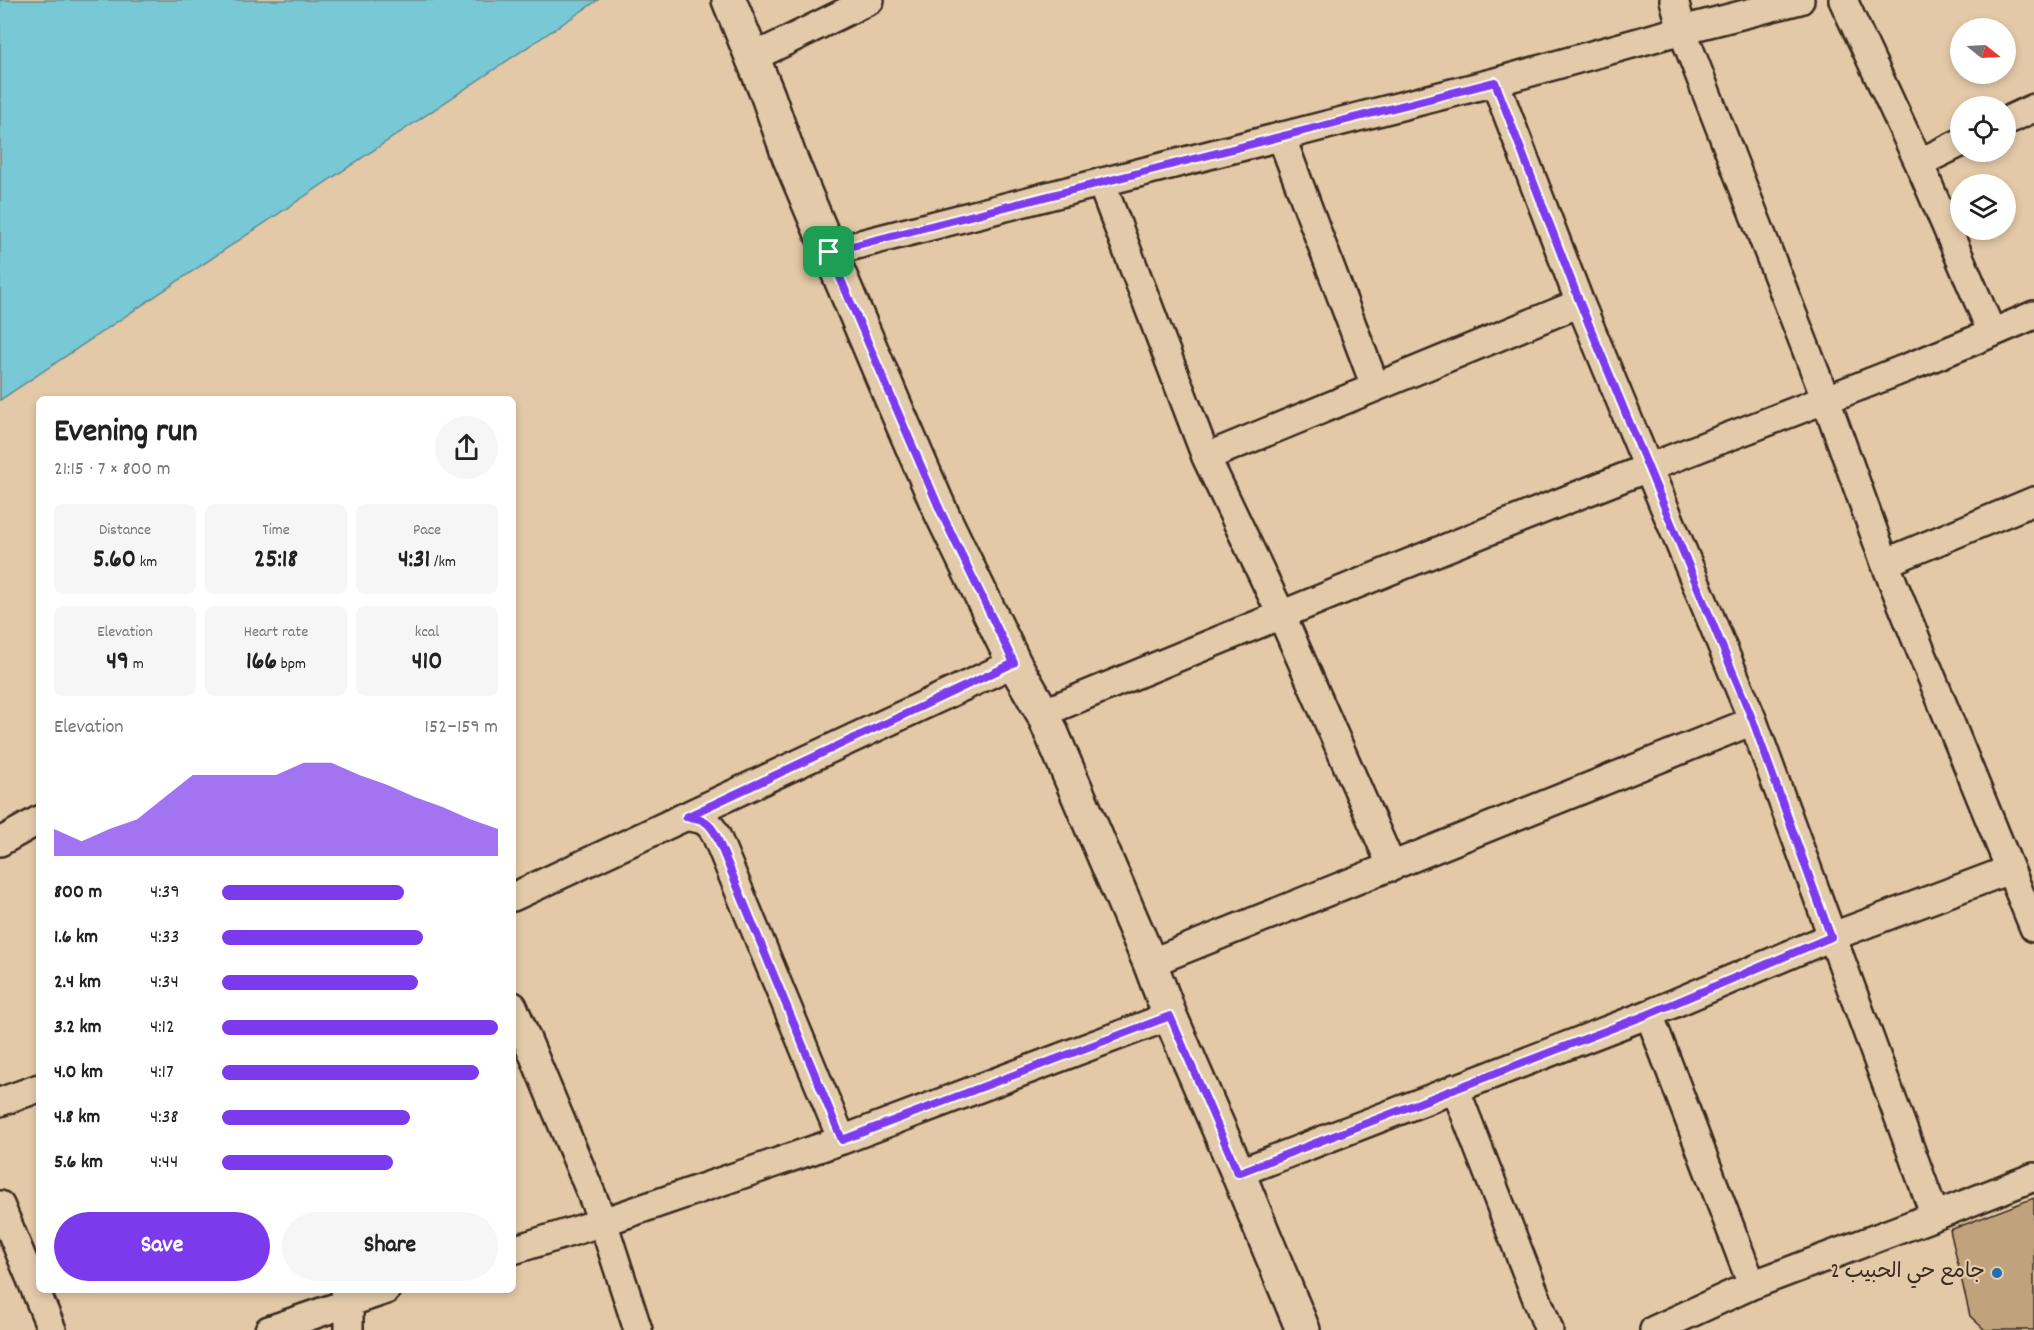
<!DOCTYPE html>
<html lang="en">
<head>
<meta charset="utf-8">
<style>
  body { margin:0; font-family:Dekko,"Playpen Sans Arabic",sans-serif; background:#f6f6f6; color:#222; height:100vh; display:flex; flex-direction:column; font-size:22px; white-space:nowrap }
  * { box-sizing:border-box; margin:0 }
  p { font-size:20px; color:#767676 }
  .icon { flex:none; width:33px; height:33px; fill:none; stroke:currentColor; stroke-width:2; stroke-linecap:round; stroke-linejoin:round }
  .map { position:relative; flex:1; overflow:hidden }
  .panel { position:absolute; left:36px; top:396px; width:480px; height:897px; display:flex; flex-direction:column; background:#fff; border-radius:9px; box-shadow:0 3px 9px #0003 }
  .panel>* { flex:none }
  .needle { width:39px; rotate:108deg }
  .controls { position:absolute; left:1950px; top:18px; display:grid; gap:12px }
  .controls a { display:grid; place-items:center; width:66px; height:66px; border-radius:50%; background:#fff; box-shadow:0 3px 9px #0003; font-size:30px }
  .pin { position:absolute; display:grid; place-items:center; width:51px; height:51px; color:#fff; margin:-26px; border-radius:12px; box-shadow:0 3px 9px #0006 }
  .round { display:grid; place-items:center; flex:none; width:63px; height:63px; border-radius:32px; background:#f6f6f6 }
  .summary { display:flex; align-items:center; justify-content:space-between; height:102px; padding:0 18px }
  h1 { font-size:33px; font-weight:800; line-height:45px }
  .stats { display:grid; grid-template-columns:repeat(3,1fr); gap:9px; height:102px; padding:6px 18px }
  .stats div { display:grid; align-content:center; border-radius:9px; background:#f6f6f6; text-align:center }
  .stats b { font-size:26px; font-weight:800 }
  .stats small { font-size:16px; font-weight:400 }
  .stats p { font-size:16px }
  .chart { height:168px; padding:12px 18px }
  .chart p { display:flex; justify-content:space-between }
  .chart svg { width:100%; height:108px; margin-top:6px; fill:#7c3aed; opacity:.7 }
  .action { display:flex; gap:12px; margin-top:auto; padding:12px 18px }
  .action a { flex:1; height:69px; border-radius:36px; background:#7c3aed; color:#fff; font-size:24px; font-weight:800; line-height:69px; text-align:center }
  .action a+a { background:#f6f6f6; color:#222 }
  ul { padding:0 18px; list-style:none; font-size:20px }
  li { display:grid; grid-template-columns:96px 72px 1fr; align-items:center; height:45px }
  li i { height:15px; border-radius:8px; background:#7c3aed }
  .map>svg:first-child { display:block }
  .water { fill:#79c8d6; stroke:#60898c; stroke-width:1.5 }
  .building { fill:#c0a37d; stroke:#3b2a1e; stroke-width:1.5 }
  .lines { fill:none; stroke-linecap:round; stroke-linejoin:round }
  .street-casing { stroke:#3b2a1e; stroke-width:32 }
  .secondary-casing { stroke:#3b2a1e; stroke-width:38 }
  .street { stroke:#e2caab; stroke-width:27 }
  .secondary { stroke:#e2caab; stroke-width:33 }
  .route-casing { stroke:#fff; stroke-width:12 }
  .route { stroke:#7c3aed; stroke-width:8 }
  .poi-dot { fill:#1f6fb2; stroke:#e2caab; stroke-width:2 }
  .labels { text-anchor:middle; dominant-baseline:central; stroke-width:4.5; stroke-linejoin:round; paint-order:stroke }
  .poi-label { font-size:21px; fill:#3b2a1e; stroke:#e2caab; text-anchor:end }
</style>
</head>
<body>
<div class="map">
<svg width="2034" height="1330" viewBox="0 0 2034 1330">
  <rect width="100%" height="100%" fill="#e3c9a7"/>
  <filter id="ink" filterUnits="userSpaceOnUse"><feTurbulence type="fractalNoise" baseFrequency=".0167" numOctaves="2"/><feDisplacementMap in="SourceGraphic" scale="12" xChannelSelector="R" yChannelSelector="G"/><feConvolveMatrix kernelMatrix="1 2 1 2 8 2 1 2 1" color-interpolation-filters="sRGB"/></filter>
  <g filter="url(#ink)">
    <path class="water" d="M0,0H598L0,400Z"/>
    <path class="building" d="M2034,1198V1330H1985L1970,1316L1950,1230Z"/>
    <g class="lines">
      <defs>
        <path id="street" d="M1674,0L1682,30L1826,400L1885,563L2034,928
          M1843,0L1919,163L1992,333
          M752,58L870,0
          M1495,82L1580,303L1753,721L1935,1216
          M2006,121L2034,108
          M1281,136L1375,386
          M1919,163L1960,143
          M1101,182L1206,457L1281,614L1392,867
          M829,252L1495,82L1682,30L1800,0
          M1206,457L1580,303
          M1885,563L2034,501
          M1043,713C1243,630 1443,548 1645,469C1775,418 1906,371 2034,315
          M686,817C702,818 709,821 716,835L842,1140
          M0,842L39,820
          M513,897L1014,663
          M1150,963L1753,721
          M513,1006L603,1222L513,1250
          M1649,1014L1752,1285
          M1455,1088L1549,1330
          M0,1102L39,1088
          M1238,1173L1649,1014L1831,937L2009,870
          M0,1205L52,1330
          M345,1290L349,1301V1330
          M269,1330L386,1290
          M638,1330L603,1222L842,1140L1170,1016
          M1654,1330L1752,1285L1935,1216L2034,1177"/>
        <path id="secondary" d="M729,0L768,96L789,156L894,404L940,510L1014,663L1043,713L1150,963L1170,1016L1238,1173L1303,1330"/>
      </defs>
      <use href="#street" class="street-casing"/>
      <use href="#secondary" class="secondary-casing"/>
      <use href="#street" class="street"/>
      <use href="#secondary" class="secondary"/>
    </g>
  </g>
  <g class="lines" filter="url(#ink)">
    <defs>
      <path id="route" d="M1495,82L1580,303L1753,721L1831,937L1649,1014L1238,1173L1170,1016L842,1140L716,835C708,821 702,818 686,817L1014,663L940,510L829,252Z"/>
    </defs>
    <use href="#route" class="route-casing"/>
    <use href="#route" class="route"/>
  </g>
  <circle class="poi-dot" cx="1997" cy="1273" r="6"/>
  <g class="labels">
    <g class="poi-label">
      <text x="1985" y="1273">جامع حي الحبيب 2</text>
    </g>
  </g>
</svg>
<div class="controls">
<a><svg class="needle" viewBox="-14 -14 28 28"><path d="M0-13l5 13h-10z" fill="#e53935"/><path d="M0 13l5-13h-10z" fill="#767676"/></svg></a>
<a><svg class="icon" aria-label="locate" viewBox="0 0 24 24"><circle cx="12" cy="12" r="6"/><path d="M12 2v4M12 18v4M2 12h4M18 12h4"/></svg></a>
<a><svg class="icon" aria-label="layers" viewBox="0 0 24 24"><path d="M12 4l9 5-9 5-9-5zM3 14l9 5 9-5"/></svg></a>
</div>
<div class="pin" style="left:829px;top:252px;background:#1e9e55"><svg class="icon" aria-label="arrive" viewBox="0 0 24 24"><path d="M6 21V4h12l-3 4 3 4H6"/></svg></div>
<section class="panel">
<div class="summary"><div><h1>Evening run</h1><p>21:15 · 7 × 800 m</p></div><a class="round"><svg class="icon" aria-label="share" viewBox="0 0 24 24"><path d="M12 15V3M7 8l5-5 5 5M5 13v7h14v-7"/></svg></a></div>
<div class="stats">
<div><p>Distance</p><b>5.60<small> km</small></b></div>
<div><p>Time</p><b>25:18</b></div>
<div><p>Pace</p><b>4:31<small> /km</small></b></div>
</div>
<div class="stats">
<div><p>Elevation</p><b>49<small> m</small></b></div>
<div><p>Heart rate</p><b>166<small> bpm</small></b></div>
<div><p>kcal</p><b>410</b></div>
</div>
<div class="chart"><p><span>Elevation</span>152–159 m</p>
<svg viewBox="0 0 160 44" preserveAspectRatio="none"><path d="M0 44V33L10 38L20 33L30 29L40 20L50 11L60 11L70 11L80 11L90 6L100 6L110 11L120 15L130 20L140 24L150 29L160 33V44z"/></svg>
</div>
<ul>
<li><b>800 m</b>4:39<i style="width:66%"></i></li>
<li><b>1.6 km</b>4:33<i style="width:73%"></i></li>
<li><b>2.4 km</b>4:34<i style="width:71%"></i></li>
<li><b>3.2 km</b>4:12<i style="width:100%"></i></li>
<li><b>4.0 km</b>4:17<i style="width:93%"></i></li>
<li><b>4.8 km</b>4:38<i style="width:68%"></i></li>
<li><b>5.6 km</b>4:44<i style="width:62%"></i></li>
</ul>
<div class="action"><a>Save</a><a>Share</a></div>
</section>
</div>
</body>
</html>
